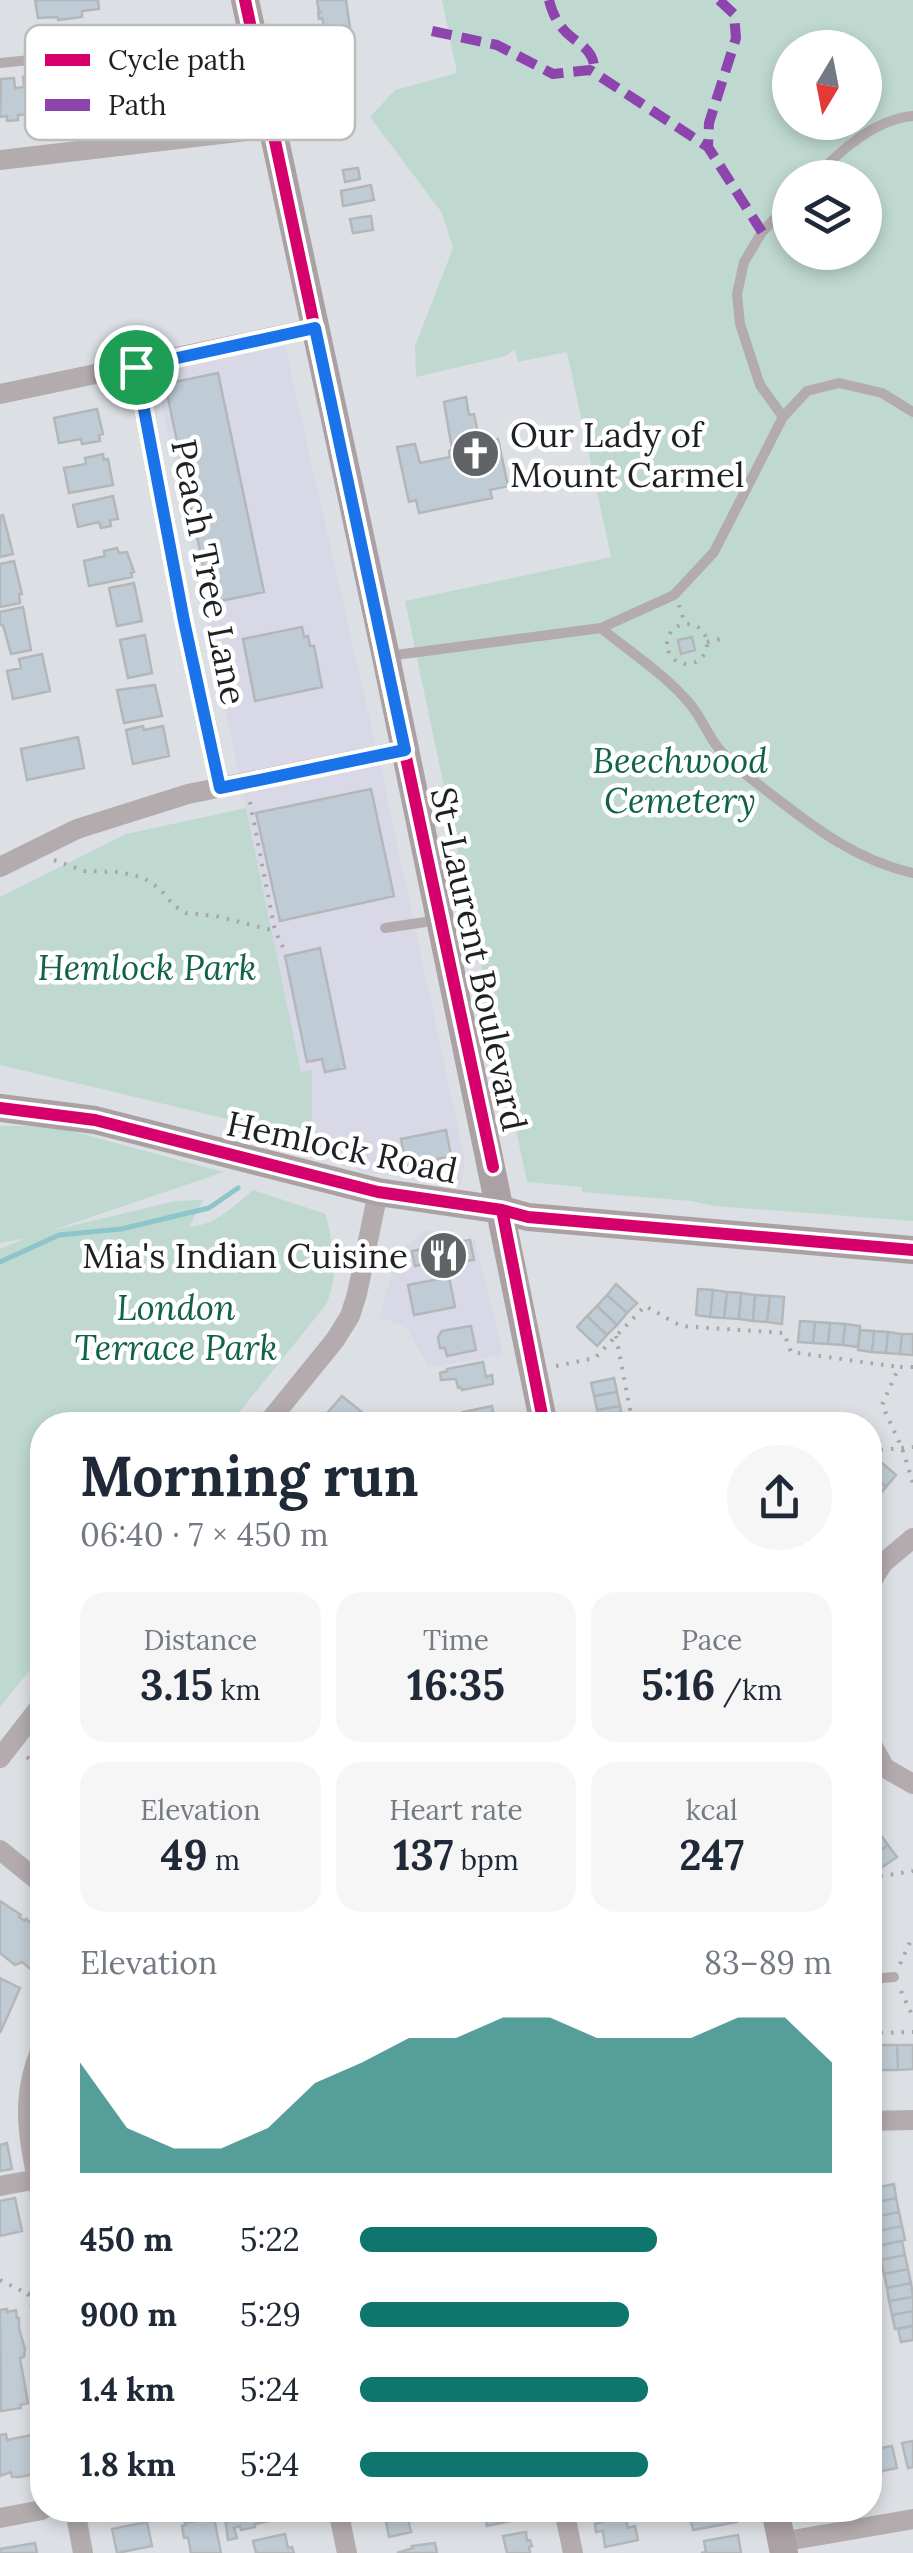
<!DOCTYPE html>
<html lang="en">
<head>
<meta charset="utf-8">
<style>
  body { margin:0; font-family:Lora,serif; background:#f6f6f7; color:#1f2937; height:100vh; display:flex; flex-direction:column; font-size:38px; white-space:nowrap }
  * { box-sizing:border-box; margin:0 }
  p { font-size:32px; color:#747a83 }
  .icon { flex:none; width:55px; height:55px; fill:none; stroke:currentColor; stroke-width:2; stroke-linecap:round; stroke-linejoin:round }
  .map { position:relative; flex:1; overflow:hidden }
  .panel { position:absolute; left:30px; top:1412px; width:852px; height:1110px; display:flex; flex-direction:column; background:#fff; border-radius:40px; box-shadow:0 5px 15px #0003 }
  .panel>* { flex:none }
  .needle { width:65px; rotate:190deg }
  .controls { position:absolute; left:772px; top:30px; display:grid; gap:20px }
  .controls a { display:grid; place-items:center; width:110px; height:110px; border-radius:50%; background:#fff; box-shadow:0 5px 15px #0003; font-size:50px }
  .pin { position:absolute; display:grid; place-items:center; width:85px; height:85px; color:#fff; margin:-42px; border:5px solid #fff; border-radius:50%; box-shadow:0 2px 10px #0007 }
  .round { display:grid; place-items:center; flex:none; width:105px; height:105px; border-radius:52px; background:#f6f6f7 }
  .headline { display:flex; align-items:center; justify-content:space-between; height:170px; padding:0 50px }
  h1 { font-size:55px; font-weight:700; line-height:75px }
  .figures { display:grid; grid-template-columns:repeat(3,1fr); gap:15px; height:170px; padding:10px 50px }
  .figures div { display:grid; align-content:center; border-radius:25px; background:#f6f6f7; text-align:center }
  .figures b { font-size:42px; font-weight:700 }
  .figures small { font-size:28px; font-weight:400 }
  .figures p { font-size:28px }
  .chart { height:280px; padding:20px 50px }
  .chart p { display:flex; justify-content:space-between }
  .chart svg { width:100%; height:180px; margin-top:10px; fill:#0f766e; opacity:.7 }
  ul { padding:0 50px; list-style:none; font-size:32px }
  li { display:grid; grid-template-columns:160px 120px 1fr; align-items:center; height:75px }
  li i { height:25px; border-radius:12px; background:#0f766e }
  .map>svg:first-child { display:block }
  .commercial { fill:#d9d8e6 }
  .green { fill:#bfd9d0; fill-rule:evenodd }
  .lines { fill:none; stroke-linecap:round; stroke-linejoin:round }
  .stream { stroke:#8cc6ca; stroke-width:5 }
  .building { fill:#c0ccd5; stroke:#b3b7ba; stroke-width:2.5 }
  .path { stroke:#a9a4a7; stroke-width:4; stroke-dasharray:2.5 8; stroke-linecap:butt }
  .lane { stroke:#b3abad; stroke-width:10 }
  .street { stroke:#b3abad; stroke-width:20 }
  .secondary { stroke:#aba0a3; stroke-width:28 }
  .quiet { stroke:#8e44ad; stroke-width:10; stroke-dasharray:20 10; stroke-linecap:butt }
  .cycleway-casing { stroke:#fff; stroke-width:19 }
  .cycleway { stroke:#d6006c; stroke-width:12 }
  .route-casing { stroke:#fff; stroke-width:20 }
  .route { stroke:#1a73e8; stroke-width:12 }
  .labels { text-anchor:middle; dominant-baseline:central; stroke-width:9; stroke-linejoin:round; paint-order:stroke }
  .poi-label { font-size:35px; fill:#1e2123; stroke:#fff; text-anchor:start }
  .street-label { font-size:35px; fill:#1e2123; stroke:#fff }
  .park-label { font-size:35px; font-style:italic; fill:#106348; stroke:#fff }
  .key { fill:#fff; stroke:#bcbcbd; stroke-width:2.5 }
  .key-label { font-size:28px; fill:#1e2123 }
</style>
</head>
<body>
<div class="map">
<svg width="913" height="2553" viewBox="0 0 913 2553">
  <rect width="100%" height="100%" fill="#dce0e4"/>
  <path class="commercial" d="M285,346L384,783L465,1161L461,1185L361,1172L312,1139V1071L301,1072L155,373Z
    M426,1230L475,1241L503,1355L429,1368L407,1328L379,1317L399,1251Z"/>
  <path class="green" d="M442,0H913V1221L714,1206L691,1201L582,1192V1187L527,1182L405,601L611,557L567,352L518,362L515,349L506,356L416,377L415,346L453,248L442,213L370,117L395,90L457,73ZM790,48H865V122H790ZM790,178H865V252H790Z
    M246,808L301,1072L312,1070V1139L0,1065V897L126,834Z
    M0,1126H52L224,1172L50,1231L175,1201L203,1200L189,1227C214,1226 234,1206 253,1190L326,1214C332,1246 341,1275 325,1306L229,1425H42V1655L0,1707V1249L26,1238L0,1243Z"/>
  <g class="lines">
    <path class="stream" d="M0,1262L59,1235L121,1229L209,1208L238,1188"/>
  </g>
  <path class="building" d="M35,0H98L99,9L82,11V17L58,20V17L38,18Z
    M317,0H346L351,35L343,37L342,31L326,34L322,18L319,19L318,13L322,12H319Z
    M62,74V82H69L71,109L65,110V114L54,116V111L41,112L42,117L31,118L30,114L18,115V120L7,121V116L0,117L1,79L14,78L15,88L24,87L23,77L38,76L39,85L49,84L48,76Z
    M358,168L360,179L345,182L343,170Z
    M371,185L374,200L343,206L341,191Z
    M371,216L373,230L353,233L350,219Z
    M218,373L264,592L211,603L165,384Z
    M466,397L469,415L474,414L480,443L498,439L508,486L490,490L492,498L419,513L416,500L409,502L397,447L415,444L420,463L450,457L449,451L452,449L444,402Z
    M97,409L103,434L99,435L100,441L82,444L81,439L59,443L54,418Z
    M103,454L104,460L108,459L113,485L69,493L64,468L86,464L85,458Z
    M113,496L118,519L110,520L111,526L101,528L99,522L78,527L73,505Z
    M3,515L13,554L0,557V516Z
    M117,548L119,553L127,552L134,572L131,573L132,577L89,586L84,561L105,556L104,551Z
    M14,561L22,594H19L20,603L0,607V564Z
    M134,583L142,621L117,626L109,588Z
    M23,607L31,650L11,654L3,625H0V612Z
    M302,627L304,637L308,636L310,646H314L322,687L255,701L243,639Z
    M145,635L152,673L128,678L120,640Z
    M692,637L695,650L681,654L678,640Z
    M42,654L50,691L13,699L7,671L21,668L19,659Z
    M155,685L162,716L124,723L117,690Z
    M143,726L144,730L163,726L169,756L133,764L126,730Z
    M78,737L84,768L27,780L21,749Z
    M371,789L394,896L280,921L256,813Z
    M320,948L345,1068L325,1072L322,1059L307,1062L285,956Z
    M446,1130L451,1156L406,1165L401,1139Z
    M470,1240L474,1260L460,1262L459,1267L443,1270L442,1267L426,1270L425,1264L415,1266L412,1251Z
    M449,1277L455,1307L414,1315L408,1285Z
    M616,1284L637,1303L627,1313L607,1295Z
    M698,1289L713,1290L710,1317L696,1315Z
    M713,1290L727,1292L724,1318L710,1317Z
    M727,1292L741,1293L739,1319L724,1318Z
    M741,1293L755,1295L753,1321L739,1319Z
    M607,1295L627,1313L617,1325L597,1306Z
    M755,1295L770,1296L767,1322L753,1321Z
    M770,1296L784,1297L782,1324L767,1322Z
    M597,1306L617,1325L607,1335L587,1316Z
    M587,1316L607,1335L597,1346L577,1327Z
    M800,1321L815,1322L813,1343L798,1342Z
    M815,1322L830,1323L828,1344L813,1343Z
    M830,1323L845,1324L843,1345L828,1344Z
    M845,1324L860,1326L858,1347L843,1345Z
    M471,1326L476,1350L447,1356L445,1348H440L438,1337L442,1331Z
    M860,1330L874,1331L872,1352L858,1350Z
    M874,1331L888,1332L886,1353L872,1352Z
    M888,1332L902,1334L900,1354L886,1353Z
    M902,1334H913V1355L900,1354Z
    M483,1362L486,1377L492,1375L493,1384L462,1390L461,1387L458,1388L456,1379L441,1380L440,1373L447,1371V1369Z
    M614,1378L617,1392L594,1396L591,1383Z
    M617,1392L620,1406L597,1410L594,1396Z
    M342,1396L373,1421L369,1425L312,1424L322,1413L324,1415L328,1412Z
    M492,1406L495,1425H465L463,1412Z
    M620,1406L622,1419L600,1424L597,1410Z
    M875,1457L896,1475L886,1487L870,1473V1463Z
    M870,1473L886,1487L877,1498L870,1492Z
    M880,1834L888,1845L870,1858V1841Z
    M888,1845L897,1857L875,1872L870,1865V1858Z
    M0,1901L21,1915L19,1917L25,1921L26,1919L40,1930L38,1933L42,1935L37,1945L42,1949V1972L39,1976L22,1962L15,1965L0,1953Z
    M0,1978L20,1988L0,2033Z
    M880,2045L881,2070H870V2046Z
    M880,2045H897L898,2070H881Z
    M897,2045H913V2069L898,2070Z
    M7,2143L12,2169L0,2171V2145Z
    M894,2184L896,2198L872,2203L870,2189Z
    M15,2198L22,2231L0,2236V2201Z
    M896,2198L899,2212L875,2217L872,2203Z
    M899,2212L902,2226L878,2231L875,2217Z
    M902,2226L905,2240L881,2245L878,2231Z
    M902,2241L905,2255L881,2260L878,2246Z
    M905,2255L908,2269L884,2274L881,2260Z
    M908,2269L911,2283L887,2288L884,2274Z
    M911,2283L913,2297L889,2301L887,2288Z
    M913,2297V2311L892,2315L889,2301Z
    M7,2309V2312L16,2310L17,2318H19V2328L25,2349L24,2357L20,2358L28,2403L20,2405L21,2408L1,2411L0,2310Z
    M913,2311V2326L895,2329L892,2315Z
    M913,2326V2340L901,2342L898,2329Z
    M42,2433V2472L21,2477H12L11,2472L0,2476V2435L6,2434L7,2440Z
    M913,2441V2467L908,2468L902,2443Z
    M892,2446L897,2468L882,2471L880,2477L870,2476V2450Z
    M224,2510H281L282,2518L255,2524V2527L241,2530L240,2526L234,2528L237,2538L228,2540Z
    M384,2510H406L411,2532L389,2537Z
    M484,2510H522L524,2518L487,2526Z
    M624,2510L628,2528L635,2526L638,2540L605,2547L603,2531L596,2532L595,2524L605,2521L603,2511Z
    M735,2510L737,2522L693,2530L689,2511Z
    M214,2518L221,2553H191L188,2537L184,2538L182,2526L186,2525L185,2523Z
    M147,2522L152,2546L117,2553L112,2529Z
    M526,2532L527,2541L530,2540L532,2546L529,2547L530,2553H507L503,2536Z
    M285,2534L288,2548L292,2547L294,2553H256L253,2541Z
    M738,2535L741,2553H701L706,2552L704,2541Z
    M35,2543L37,2553H0V2549Z
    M435,2543L437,2553H397L413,2548L412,2546Z"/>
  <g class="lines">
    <path class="path" d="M679,605L685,624
      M667 644a20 20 0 1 1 40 0a20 20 0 1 1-40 0Z
      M707,642L726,638
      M250,802L275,931L283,947
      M54,860L85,871L120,872L144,878L160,889L173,905L186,913L216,916L275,931
      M616,1336L633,1425
      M556,1366L595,1358L645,1306L681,1326L784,1333L791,1352L899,1367
      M913,1367H899L882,1405L902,1448L913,1483
      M870,1451L913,1447
      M27,1757L42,1770
      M870,1878L913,1871
      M900,1964L913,1936
      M901,1991L913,2017
      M870,2033L913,2032
      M0,2280L28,2294L42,2291
      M28,2294L37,2322L42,2321"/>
    <path class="lane" d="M0,63L253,38
      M814,178C840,151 875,119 913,116
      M783,417L760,385L740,324L737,294L744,262L762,232L790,202
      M601,628C631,653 665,674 690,704C701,717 708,735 719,749C734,767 754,781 772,795C816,829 858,861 913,873
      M388,656L601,628L674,595L714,552L783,417L807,391L839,383L882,393L913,412
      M385,928L439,920
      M870,1979L894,1977"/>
    <path class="street" d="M0,160L273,128
      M136,367L184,621L220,788
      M0,394L315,328
      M0,867L77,829L188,794L405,750
      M266,1425L335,1340L350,1316L357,1294L378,1192
      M870,1584L883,1563L913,1538
      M870,1741L885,1768L913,1784
      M0,1758L42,1704
      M0,1850L42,1884
      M42,2047C17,2103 31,2146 42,2204
      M870,2121L913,2120
      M0,2186L38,2179
      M75,2510L83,2553
      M338,2510L347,2553
      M564,2510L573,2553
      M0,2518L42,2510
      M781,2542L913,2519"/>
    <path class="secondary" d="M245,0L386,657L544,1425
      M0,1108L95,1120L378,1192L502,1210L528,1217L913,1250
      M775,2510L784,2553"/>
    <path class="quiet" d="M549,0C552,12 556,21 564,30C575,43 594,48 594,68L590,70
      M719,0L734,14L736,38L709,123L708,147L762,232
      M432,31L497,45L553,74L590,70L708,147"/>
    <defs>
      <path id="cycleway" d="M245,0L493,1167
        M0,1108L95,1120L378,1192L502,1210L528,1217L913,1250
        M502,1210L544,1425"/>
    </defs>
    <use href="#cycleway" class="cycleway-casing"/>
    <use href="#cycleway" class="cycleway"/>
  </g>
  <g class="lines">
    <defs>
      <path id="route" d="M315,328L405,750L220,788L184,621L136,367Z"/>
    </defs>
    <use href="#route" class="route-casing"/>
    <use href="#route" class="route"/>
  </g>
  <defs>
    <symbol id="church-disc" viewBox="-11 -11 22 22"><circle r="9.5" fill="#606467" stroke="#fff"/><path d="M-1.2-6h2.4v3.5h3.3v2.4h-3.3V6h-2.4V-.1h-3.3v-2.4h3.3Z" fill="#fff"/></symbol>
    <symbol id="restaurant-disc" viewBox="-11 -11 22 22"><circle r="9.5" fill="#606467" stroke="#fff"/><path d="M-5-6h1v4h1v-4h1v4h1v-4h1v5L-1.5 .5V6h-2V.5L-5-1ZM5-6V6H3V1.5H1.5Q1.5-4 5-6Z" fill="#fff"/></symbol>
  </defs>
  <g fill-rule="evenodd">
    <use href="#church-disc" x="448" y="426" width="55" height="55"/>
    <use href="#restaurant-disc" x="416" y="1228" width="55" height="55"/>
  </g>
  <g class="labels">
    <g class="poi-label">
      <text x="510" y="434">Our Lady of<tspan x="510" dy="40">Mount Carmel</tspan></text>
      <text x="408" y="1255" text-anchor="end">Mia's Indian Cuisine</text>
    </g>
    <g class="street-label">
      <text transform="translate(209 572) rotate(79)">Peach Tree Lane</text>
      <text transform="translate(479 959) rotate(78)">St-Laurent Boulevard</text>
      <text transform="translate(342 1147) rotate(12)">Hemlock Road</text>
    </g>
    <g class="park-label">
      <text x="680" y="760">Beechwood<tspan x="680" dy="40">Cemetery</tspan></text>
      <text x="147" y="967">Hemlock Park</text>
      <text x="176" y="1307">London<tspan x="176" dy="40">Terrace Park</tspan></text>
    </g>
  </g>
  <rect x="25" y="25" width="330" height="115" rx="15" class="key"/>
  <rect x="45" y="54" width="45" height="12" fill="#d6006c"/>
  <rect x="45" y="99" width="45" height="12" fill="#8e44ad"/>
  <g class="key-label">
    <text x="108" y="70">Cycle path</text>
    <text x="108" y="115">Path</text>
  </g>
</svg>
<div class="controls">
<a><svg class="needle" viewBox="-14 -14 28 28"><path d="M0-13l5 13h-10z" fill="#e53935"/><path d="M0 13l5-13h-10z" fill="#747a83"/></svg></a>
<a><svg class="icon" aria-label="layers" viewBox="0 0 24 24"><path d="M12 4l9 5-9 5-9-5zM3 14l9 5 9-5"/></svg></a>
</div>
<div class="pin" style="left:136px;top:367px;background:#1e9e55"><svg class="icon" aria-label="arrive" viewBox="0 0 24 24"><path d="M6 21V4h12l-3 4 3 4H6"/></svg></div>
<section class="panel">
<div class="headline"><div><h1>Morning run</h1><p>06:40 · 7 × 450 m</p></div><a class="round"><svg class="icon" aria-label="share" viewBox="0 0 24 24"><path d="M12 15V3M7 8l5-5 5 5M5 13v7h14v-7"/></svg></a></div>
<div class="figures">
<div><p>Distance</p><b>3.15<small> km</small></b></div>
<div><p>Time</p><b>16:35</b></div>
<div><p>Pace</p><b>5:16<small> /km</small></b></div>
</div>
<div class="figures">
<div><p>Elevation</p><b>49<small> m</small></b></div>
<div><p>Heart rate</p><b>137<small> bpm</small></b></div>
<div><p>kcal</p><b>247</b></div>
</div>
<div class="chart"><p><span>Elevation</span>83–89 m</p>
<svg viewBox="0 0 160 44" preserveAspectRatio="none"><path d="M0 44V17L10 33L20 38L30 38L40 33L50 22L60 17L70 11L80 11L90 6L100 6L110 11L120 11L130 11L140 6L150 6L160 17V44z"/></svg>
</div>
<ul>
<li><b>450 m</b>5:22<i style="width:63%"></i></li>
<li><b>900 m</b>5:29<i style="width:57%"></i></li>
<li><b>1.4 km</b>5:24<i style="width:61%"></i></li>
<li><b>1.8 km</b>5:24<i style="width:61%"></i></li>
</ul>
</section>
</div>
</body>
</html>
